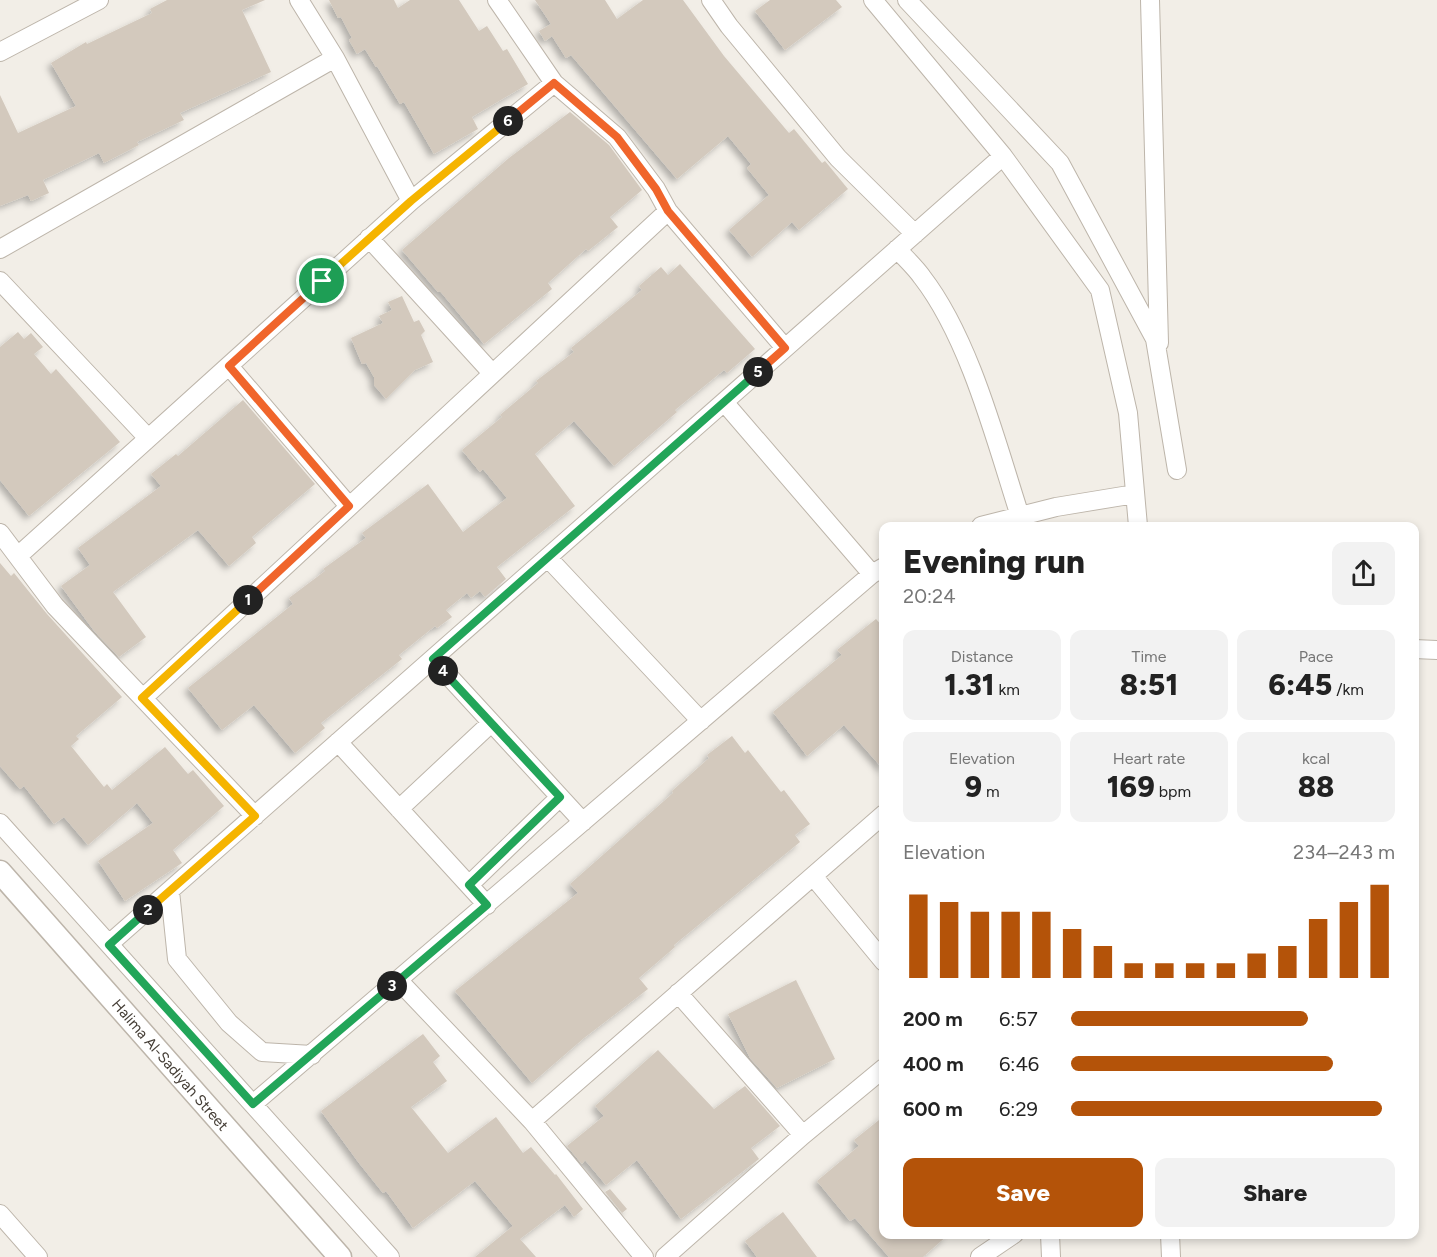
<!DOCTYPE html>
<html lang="en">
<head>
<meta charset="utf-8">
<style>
  body { margin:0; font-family:Figtree,sans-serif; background:#f2f2f2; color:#222; height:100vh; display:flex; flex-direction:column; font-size:22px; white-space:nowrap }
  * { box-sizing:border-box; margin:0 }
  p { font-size:20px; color:#767676 }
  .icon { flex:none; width:33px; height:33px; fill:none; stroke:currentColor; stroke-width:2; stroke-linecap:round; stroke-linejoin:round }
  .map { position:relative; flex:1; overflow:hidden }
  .side { position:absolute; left:879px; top:522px; width:540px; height:717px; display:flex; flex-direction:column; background:#fff; border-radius:12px; box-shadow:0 3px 9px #0003 }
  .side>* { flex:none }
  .pin { position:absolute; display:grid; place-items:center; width:51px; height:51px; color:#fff; margin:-26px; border:3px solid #fff; border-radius:50%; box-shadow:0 2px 6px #0007 }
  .km { position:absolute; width:30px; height:30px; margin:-15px; border-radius:50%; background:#222; color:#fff; font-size:16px; line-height:30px; text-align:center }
  .round { display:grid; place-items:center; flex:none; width:63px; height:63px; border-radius:12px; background:#f2f2f2 }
  .summary { display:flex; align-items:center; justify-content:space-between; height:102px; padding:0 24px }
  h1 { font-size:33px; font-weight:800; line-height:45px }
  .figures { display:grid; grid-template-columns:repeat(3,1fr); gap:9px; height:102px; padding:6px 24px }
  .figures div { display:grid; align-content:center; border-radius:12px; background:#f2f2f2; text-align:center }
  .figures b { font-size:30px; font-weight:800 }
  .figures small { font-size:16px; font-weight:400 }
  .figures p { font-size:16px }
  .chart { height:168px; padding:12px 24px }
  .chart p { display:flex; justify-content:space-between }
  .chart svg { width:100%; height:108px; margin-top:6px; stroke:#b45309; stroke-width:6 }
  .action { display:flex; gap:12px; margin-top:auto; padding:12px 24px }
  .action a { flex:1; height:69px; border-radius:12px; background:#b45309; color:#fff; font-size:24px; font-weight:800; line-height:69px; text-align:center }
  .action a+a { background:#f2f2f2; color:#222 }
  ul { padding:0 24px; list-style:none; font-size:20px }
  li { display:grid; grid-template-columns:96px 72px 1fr; align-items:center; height:45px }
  li i { height:15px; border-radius:8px; background:#b45309 }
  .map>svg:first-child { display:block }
  .building { fill:#d3c9bd; filter:url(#shadow) }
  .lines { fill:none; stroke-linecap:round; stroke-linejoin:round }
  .minor-casing { stroke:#bdb5aa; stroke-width:20 }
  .tertiary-casing { stroke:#bdb5aa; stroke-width:25 }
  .minor { stroke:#fff; stroke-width:18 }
  .tertiary { stroke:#fff; stroke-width:22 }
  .split-1-casing { stroke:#fff; stroke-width:12 }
  .split-2-casing { stroke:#fff; stroke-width:12 }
  .split-3-casing { stroke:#fff; stroke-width:12 }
  .split-4-casing { stroke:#fff; stroke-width:12 }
  .split-5-casing { stroke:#fff; stroke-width:12 }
  .split-6-casing { stroke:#fff; stroke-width:12 }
  .split-7-casing { stroke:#fff; stroke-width:12 }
  .split-1 { stroke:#f0652b; stroke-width:8 }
  .split-2 { stroke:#f5b400; stroke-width:8 }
  .split-3 { stroke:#22a559; stroke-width:8 }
  .split-4 { stroke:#22a559; stroke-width:8 }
  .split-5 { stroke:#22a559; stroke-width:8 }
  .split-6 { stroke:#f0652b; stroke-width:8 }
  .split-7 { stroke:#f5b400; stroke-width:8 }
  .labels { text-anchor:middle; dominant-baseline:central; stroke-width:4.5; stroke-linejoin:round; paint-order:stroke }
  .street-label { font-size:15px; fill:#453e36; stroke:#fff }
</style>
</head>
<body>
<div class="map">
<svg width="1437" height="1257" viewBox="0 0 1437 1257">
  <defs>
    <filter id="shadow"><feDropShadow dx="-4" dy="4" stdDeviation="3" flood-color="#0004"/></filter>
  </defs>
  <rect width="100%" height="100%" fill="#f2eee7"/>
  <path class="building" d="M167,0H265L242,10L271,72L180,113L184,120L137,142L139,145L104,163L99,153L43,180L49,193L31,201L28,195L0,206V95L18,133L76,106L51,63L86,42L87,44L152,13L150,9Z
    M329,0H394L398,8L410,0H459L479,31L487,26L503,51L507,49L528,84L472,117L478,129L434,154L404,102L400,104L377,66L376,67L365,49L357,54L349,40L352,38L341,17L338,18Z
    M535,0H605L617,19L643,0H683L724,56L789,133L794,129L822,163L825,161L848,189L799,230L792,222L752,257L729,230L769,195L747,168L751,164L728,136L677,179L571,55L566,58L552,36L545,41L539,31L551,24Z
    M770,0H836L842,7L785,50L755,11Z
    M570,112L609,145L642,190L610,217L618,227L588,251L586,249L548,283L552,289L484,344L440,291L438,292L402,250L509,158Z
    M680,264L755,349L727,373L724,370L675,410L677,412L614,466L574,421L535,454L575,506L497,567L506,579L485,597L480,591L471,598L467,593L446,610L452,617L437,628L435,626L399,655L402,659L321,723L325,728L295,753L254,705L222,730L188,688L293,604L289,598L325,571L323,569L366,538L362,533L428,484L463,532L507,498L483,469L480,472L462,450L502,417L500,415L538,383L536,381L574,352L571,348L642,290L639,286L661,267L668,275Z
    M402,296L414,322L419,320L425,331L421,335L433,362L415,370L386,399L374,385V377L366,363L362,364L351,338L383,323L379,316L392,310L388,302Z
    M18,332L24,339L31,333L43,347L34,354L51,374L56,369L120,442L29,516L0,480V347Z
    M243,400L315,484L252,537L256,543L229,566L198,530L113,592L146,637L119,657L95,632L61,586L90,565L78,548L161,486L151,474L176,454L178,456Z
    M0,563L11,576L14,573L47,614L122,697L76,736L79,739L71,746L104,787L107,784L112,790L165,747L188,774L193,770L224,806L173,850L182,863L125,901L98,861L153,823L137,803L88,845L64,817L54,824L24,786L20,789L0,766Z
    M876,619L884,628V770L844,725L807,756L773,712L842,655L837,650Z
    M732,736L745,753L748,750L781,792L784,790L810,824L795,835L800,842L674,945L675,947L639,978L648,989L584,1038L532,1083L455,991L578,893L570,884L673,793L672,791L709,758L707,755Z
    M796,980L835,1059L777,1088L750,1058L728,1014Z
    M423,1034L440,1056L433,1062L447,1081L411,1107L448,1153L496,1117L523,1153L531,1147L555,1175L556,1174L583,1209L574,1217L565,1205L520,1239L536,1257H475L513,1226L475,1181L413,1228L386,1191L383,1193L359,1163L321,1111Z
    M658,1050L714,1109L745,1086L780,1126L751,1148L759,1159L681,1219L637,1160L606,1185L585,1160L582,1164L567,1146L604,1116L595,1106Z
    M884,1116V1234H949L923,1257H889L855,1218L850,1221L817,1181L859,1146L854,1140Z
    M610,1189L627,1209L622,1213L605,1192Z
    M783,1212L817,1257H757L745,1241Z"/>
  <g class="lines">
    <defs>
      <path id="minor" d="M299,0L335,58L411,201
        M497,0L554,83L617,137L656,189L668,211L785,348
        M711,0L729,26L838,158L915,234
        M873,0L1003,156L1100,290L1128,413L1138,526
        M907,0L1060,163L1155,339L1177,470
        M1150,0L1159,343
        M0,52L99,0
        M369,238L492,373
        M0,249L335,58
        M897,249C905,258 915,267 922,277C970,339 996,442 1020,516L1021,526
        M0,281L148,438
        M229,366L349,506
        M724,402L872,574
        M981,526L1056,507L1135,494
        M0,533L55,606L255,816
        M18,556L411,201L554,83
        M548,558L701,721
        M1414,649L1437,650
        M433,659L583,822
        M143,698L668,211
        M338,742L487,905
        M399,809L491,723
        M0,823L390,1257
        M813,876L884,962
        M469,885L560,797
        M170,891L177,959L229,1023L262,1052L312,1055
        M109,944L1003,156
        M399,981L532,1121L644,1257
        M678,993L803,1135
        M253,1104L872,574L884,567
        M532,1121L884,814
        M0,1214L38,1257
        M1050,1234L1051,1257
        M1170,1234L1171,1257
        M665,1257L803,1135L884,1068
        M980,1257L1014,1234"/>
      <path id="tertiary" d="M0,872L340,1257"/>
    </defs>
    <use href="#minor" class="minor-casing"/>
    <use href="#tertiary" class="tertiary-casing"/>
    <use href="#minor" class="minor"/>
    <use href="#tertiary" class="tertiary"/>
  </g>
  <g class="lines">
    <defs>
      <path id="split-1" d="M248,600L349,506L229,366L322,281"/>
      <path id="split-2" d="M148,910L255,816L142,698L248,600"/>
      <path id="split-3" d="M148,910L109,945L253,1104L392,986"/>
      <path id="split-4" d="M392,986L487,905L469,885L560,797L443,671"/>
      <path id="split-5" d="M443,671L433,659L758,372"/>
      <path id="split-6" d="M508,121L554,83L617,137L656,189L668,211L785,348L758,372"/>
      <path id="split-7" d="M322,281L411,201L508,121"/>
    </defs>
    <use href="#split-1" class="split-1-casing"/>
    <use href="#split-2" class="split-2-casing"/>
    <use href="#split-3" class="split-3-casing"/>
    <use href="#split-4" class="split-4-casing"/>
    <use href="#split-5" class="split-5-casing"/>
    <use href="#split-6" class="split-6-casing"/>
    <use href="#split-7" class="split-7-casing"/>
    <use href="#split-1" class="split-1"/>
    <use href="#split-2" class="split-2"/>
    <use href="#split-3" class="split-3"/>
    <use href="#split-4" class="split-4"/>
    <use href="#split-5" class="split-5"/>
    <use href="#split-6" class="split-6"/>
    <use href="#split-7" class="split-7"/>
  </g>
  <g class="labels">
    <g class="street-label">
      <text transform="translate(170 1065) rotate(49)">Halima Al-Sadiyah Street</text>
    </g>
  </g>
</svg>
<div class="pin" style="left:322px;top:281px;background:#1e9e55"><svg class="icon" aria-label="arrive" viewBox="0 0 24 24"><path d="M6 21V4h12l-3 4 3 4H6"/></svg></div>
<b class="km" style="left:248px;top:600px">1</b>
<b class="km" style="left:148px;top:910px">2</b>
<b class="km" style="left:392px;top:986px">3</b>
<b class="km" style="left:443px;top:671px">4</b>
<b class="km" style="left:758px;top:372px">5</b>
<b class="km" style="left:508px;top:121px">6</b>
<section class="side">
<div class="summary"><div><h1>Evening run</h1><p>20:24</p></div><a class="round"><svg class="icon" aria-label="share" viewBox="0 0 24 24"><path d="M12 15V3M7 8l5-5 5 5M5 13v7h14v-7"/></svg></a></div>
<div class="figures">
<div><p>Distance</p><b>1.31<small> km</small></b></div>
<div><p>Time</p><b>8:51</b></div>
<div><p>Pace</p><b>6:45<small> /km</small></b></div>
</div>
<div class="figures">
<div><p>Elevation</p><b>9<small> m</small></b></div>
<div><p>Heart rate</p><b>169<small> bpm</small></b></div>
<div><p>kcal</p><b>88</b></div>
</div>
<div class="chart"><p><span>Elevation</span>234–243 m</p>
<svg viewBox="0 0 160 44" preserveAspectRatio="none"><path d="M5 44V10M15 44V13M25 44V17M35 44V17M45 44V17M55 44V24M65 44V31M75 44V38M85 44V38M95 44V38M105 44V38M115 44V34M125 44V31M135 44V20M145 44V13M155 44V6"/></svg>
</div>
<ul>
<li><b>200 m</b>6:57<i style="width:73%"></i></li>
<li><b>400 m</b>6:46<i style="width:81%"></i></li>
<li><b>600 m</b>6:29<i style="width:96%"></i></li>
</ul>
<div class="action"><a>Save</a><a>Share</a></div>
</section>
</div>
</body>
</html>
